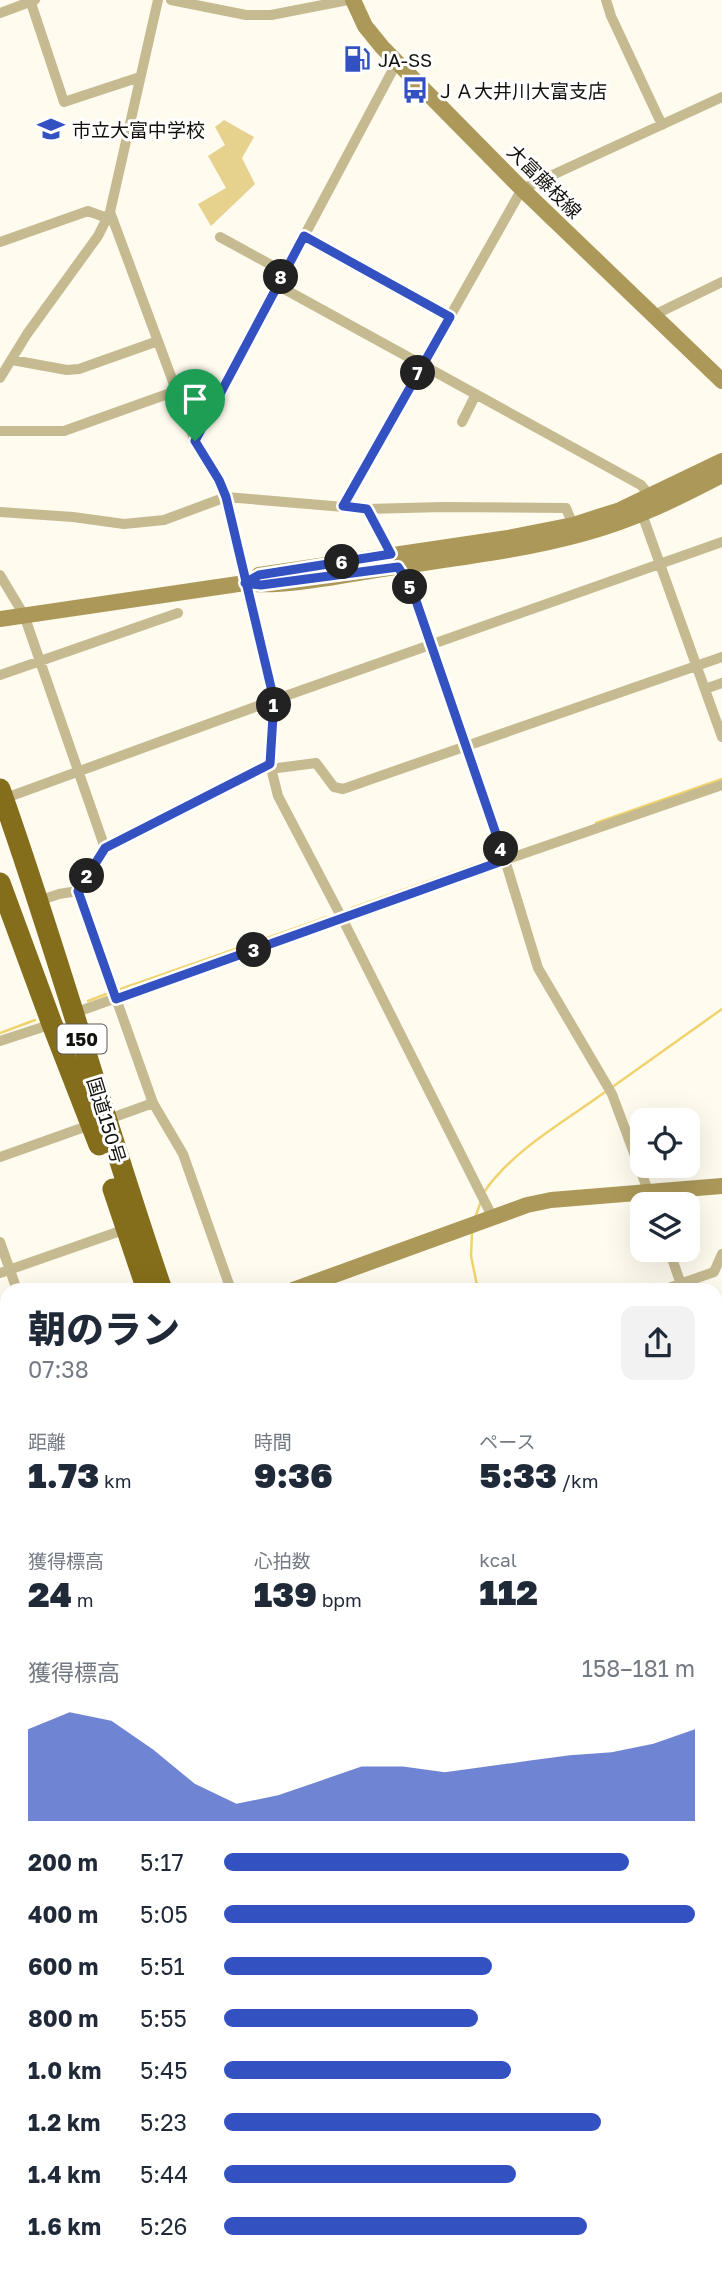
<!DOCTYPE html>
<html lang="ja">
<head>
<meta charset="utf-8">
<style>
  body { margin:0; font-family:"Golos Text","Noto Sans JP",sans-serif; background:#f2f2f3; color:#1f2937; height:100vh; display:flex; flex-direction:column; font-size:26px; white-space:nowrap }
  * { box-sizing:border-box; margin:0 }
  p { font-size:23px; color:#747a83 }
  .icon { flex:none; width:38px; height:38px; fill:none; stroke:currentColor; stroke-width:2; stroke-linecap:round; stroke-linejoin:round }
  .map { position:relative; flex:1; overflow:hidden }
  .side { position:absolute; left:0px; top:1283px; width:723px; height:989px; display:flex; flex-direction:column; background:#fff; border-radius:21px 21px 0 0; box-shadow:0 7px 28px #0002 }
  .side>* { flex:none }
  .tools { position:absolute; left:630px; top:1108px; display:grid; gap:14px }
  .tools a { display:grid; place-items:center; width:70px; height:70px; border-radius:14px; background:#fff; box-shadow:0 7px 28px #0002; font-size:35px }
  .pin { position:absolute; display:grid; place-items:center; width:60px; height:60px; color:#fff; margin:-72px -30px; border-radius:50% 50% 50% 0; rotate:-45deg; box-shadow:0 0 7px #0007 }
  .pin .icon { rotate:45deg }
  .km { position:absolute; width:35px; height:35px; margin:-18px; border-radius:50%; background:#222; color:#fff; font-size:19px; line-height:35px; text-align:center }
  .round { display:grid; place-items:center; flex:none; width:74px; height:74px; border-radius:14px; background:#f2f2f3 }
  .summary { display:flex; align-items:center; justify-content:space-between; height:119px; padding:0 28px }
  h1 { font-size:38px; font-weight:800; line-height:52px }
  .metrics { display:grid; grid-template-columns:repeat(3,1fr); gap:10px; height:119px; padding:7px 28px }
  .metrics div { display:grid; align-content:center }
  .metrics b { font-size:35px; font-weight:800 }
  .metrics small { font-size:19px; font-weight:400 }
  .metrics p { font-size:19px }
  .chart { height:196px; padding:14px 28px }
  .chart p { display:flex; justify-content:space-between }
  .chart svg { width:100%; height:126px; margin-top:7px; fill:#3451c2; opacity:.7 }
  ul { padding:0 28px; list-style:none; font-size:23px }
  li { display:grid; grid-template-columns:112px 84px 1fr; align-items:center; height:52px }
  li i { height:18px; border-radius:9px; background:#3451c2 }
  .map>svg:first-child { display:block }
  .green { fill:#e6d18d }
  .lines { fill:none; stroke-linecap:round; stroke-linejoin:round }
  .stream { stroke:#f1d36d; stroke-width:2.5 }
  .river { stroke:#f1d36d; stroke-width:18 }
  .street { stroke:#c6ba91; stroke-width:10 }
  .secondary { stroke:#ac995a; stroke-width:16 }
  .highway { stroke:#846e1b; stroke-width:21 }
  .route-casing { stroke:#fff; stroke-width:14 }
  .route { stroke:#3451c2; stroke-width:9 }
  .labels { text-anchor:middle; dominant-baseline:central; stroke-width:6; stroke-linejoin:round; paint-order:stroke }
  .shield { fill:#fff; stroke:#5a5956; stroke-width:2 }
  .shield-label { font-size:18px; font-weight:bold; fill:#14120d }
  .poi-label { font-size:19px; fill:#14120d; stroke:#fff; text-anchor:start }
  .street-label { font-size:19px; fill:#14120d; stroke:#fff }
</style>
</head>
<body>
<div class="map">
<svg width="722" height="2271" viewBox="0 0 722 2271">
  <rect width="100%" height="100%" fill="#fffbee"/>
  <path class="green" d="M224,120L254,137L242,158L255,184L211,226L198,204L226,188L208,156L225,145L215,127Z"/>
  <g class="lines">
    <path class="stream" d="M596,823L722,779
      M352,908L497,857
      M115,991L327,917
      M88,1001L109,993
      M0,1033L35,1020
      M611,1088L722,1009
      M484,1192C514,1149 564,1122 605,1092
      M475,1218L481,1201
      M472,1232L471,1256L478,1290
      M0,2027L7,2025
      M394,2271L396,2264"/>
    <path class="river" d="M0,1913L7,1911"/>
    <path class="street" d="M30,0L64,102L140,77
      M171,0L246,15H271L348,0
      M606,0L611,16L662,125
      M0,13L35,0
      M110,212L195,441L219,480L226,497L274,700L270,764L278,796L342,918L493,1218
      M304,236L450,317
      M220,237L284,272
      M0,242L88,211L107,218
      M277,285L641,485L650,496
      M654,315L722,282
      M12,360L67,370L79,369L158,341
      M0,378L27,334L98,236L110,212L158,0
      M462,422L476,394
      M0,431H64L176,391
      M195,441L397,62
      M343,506L522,189L722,97
      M367,509L391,554
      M0,512L73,517L124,524L164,520L226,497L367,509L443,507L566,508L573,525
      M642,514L722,737
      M398,567L412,589L432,646L505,860L538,968L612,1094L653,1204
      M0,575L24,615L105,848
      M0,675L178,613
      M705,689L722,683
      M270,769L316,763L334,787L343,789L722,657
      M3,799L274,700L722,542
      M78,891L153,1103L183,1154L231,1290
      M38,901L59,894L78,891L105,848L270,764
      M74,1013L505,860L722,785
      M0,1041L52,1024
      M106,1120L153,1103
      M0,1157L93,1124
      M0,1242L17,1290
      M669,1250L683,1290
      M0,1273L126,1229
      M663,1290L714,1272L722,1254
      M716,1377L722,1386
      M0,1485L7,1483
      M719,1588L722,1586
      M0,1593L7,1595
      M0,1745L7,1742
      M716,1830L722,1848
      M0,1852L7,1871
      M716,1972L722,1969
      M0,2106L7,2104
      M716,2141L722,2139
      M0,2223L7,2222
      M136,2264L137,2271
      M703,2264L705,2271
      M283,2271L325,2264
      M400,2271L402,2264
      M598,2271L615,2264"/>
    <path class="secondary" d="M353,0L365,26L382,47L522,189L722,381
      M259,575L508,538L573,525L620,510L722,461
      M0,619L245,583C281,588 339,576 376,570C446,559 517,552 585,533C634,520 678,498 722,475
      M293,1290L527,1205L551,1200L722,1186
      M0,1393L7,1390
      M716,1648L722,1646
      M530,2264L532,2271"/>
    <path class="highway" d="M0,789C59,955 105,1124 162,1290
      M0,883L52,1024L99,1145
      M113,1189L147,1290
      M464,2264L465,2271"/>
  </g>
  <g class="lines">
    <defs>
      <path id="route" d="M195,441L219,480L226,497L274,700L270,764L105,848L78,891L116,999L505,860L412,589L398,567L261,585L245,583L259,575L391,554L367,509L343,506L450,317L304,236L195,441"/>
    </defs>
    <use href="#route" class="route-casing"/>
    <use href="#route" class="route"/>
  </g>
  <defs>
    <symbol id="fuel-bare" viewBox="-9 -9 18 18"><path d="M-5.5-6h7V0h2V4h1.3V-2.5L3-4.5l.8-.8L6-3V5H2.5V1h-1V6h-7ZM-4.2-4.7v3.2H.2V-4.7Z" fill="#3451c2" stroke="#fff" stroke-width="2.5" paint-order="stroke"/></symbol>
    <symbol id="bus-bare" viewBox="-9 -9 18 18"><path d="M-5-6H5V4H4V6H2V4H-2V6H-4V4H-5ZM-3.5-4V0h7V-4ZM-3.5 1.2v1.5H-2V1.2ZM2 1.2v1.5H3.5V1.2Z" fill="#3451c2" stroke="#fff" stroke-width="2.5" paint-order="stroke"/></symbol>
    <symbol id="school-bare" viewBox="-9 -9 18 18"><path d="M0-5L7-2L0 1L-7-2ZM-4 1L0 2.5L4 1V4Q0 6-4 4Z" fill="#3451c2" stroke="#fff" stroke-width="2.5" paint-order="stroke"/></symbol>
  </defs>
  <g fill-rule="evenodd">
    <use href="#fuel-bare" x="338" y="40" width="38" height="38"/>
    <use href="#bus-bare" x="396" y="71" width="38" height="38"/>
    <use href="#school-bare" x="32" y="110" width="38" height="38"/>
  </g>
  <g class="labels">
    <rect class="shield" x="57.5" y="1024.5" width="49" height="29" rx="5"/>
    <g class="shield-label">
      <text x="82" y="1039">150</text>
    </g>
    <g class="poi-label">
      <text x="378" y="59">JA-SS</text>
      <text x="436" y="90">ＪＡ大井川大富支店</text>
      <text x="72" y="129">市立大富中学校</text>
    </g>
    <g class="street-label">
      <text transform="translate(545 181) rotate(45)">大富藤枝線</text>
      <text transform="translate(107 1120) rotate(73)">国道150号</text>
    </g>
  </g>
</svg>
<div class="tools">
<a><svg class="icon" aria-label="locate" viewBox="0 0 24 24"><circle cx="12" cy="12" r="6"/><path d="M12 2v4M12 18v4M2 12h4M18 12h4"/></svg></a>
<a><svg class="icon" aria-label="layers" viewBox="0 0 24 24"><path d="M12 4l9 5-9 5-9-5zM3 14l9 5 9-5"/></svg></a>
</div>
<div class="pin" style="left:195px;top:441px;background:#1e9e55"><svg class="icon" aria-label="arrive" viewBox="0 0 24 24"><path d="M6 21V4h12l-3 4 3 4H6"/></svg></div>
<b class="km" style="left:274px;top:705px">1</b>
<b class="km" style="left:87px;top:876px">2</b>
<b class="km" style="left:254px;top:950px">3</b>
<b class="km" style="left:501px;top:849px">4</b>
<b class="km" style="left:410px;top:587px">5</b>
<b class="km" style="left:342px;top:562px">6</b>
<b class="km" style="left:418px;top:373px">7</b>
<b class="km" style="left:281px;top:277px">8</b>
<section class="side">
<div class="summary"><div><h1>朝のラン</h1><p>07:38</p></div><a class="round"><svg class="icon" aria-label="share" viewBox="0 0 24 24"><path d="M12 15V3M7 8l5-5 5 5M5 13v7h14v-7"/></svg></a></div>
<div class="metrics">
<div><p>距離</p><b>1.73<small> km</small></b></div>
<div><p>時間</p><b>9:36</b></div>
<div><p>ペース</p><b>5:33<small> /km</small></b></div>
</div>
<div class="metrics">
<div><p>獲得標高</p><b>24<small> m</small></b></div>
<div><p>心拍数</p><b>139<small> bpm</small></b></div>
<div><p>kcal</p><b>112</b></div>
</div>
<div class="chart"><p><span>獲得標高</span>158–181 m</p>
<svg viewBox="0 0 160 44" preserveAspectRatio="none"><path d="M0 44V12L10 6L20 9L30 19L40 31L50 38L60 35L70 30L80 25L90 25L100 27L110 25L120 23L130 21L140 20L150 17L160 12V44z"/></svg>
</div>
<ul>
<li><b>200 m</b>5:17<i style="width:86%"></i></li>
<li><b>400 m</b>5:05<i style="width:100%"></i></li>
<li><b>600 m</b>5:51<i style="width:57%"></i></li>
<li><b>800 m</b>5:55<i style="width:54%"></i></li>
<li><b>1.0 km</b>5:45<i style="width:61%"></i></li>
<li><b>1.2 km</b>5:23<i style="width:80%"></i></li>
<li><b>1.4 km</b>5:44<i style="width:62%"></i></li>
<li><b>1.6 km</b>5:26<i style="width:77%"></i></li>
</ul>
</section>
</div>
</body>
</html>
